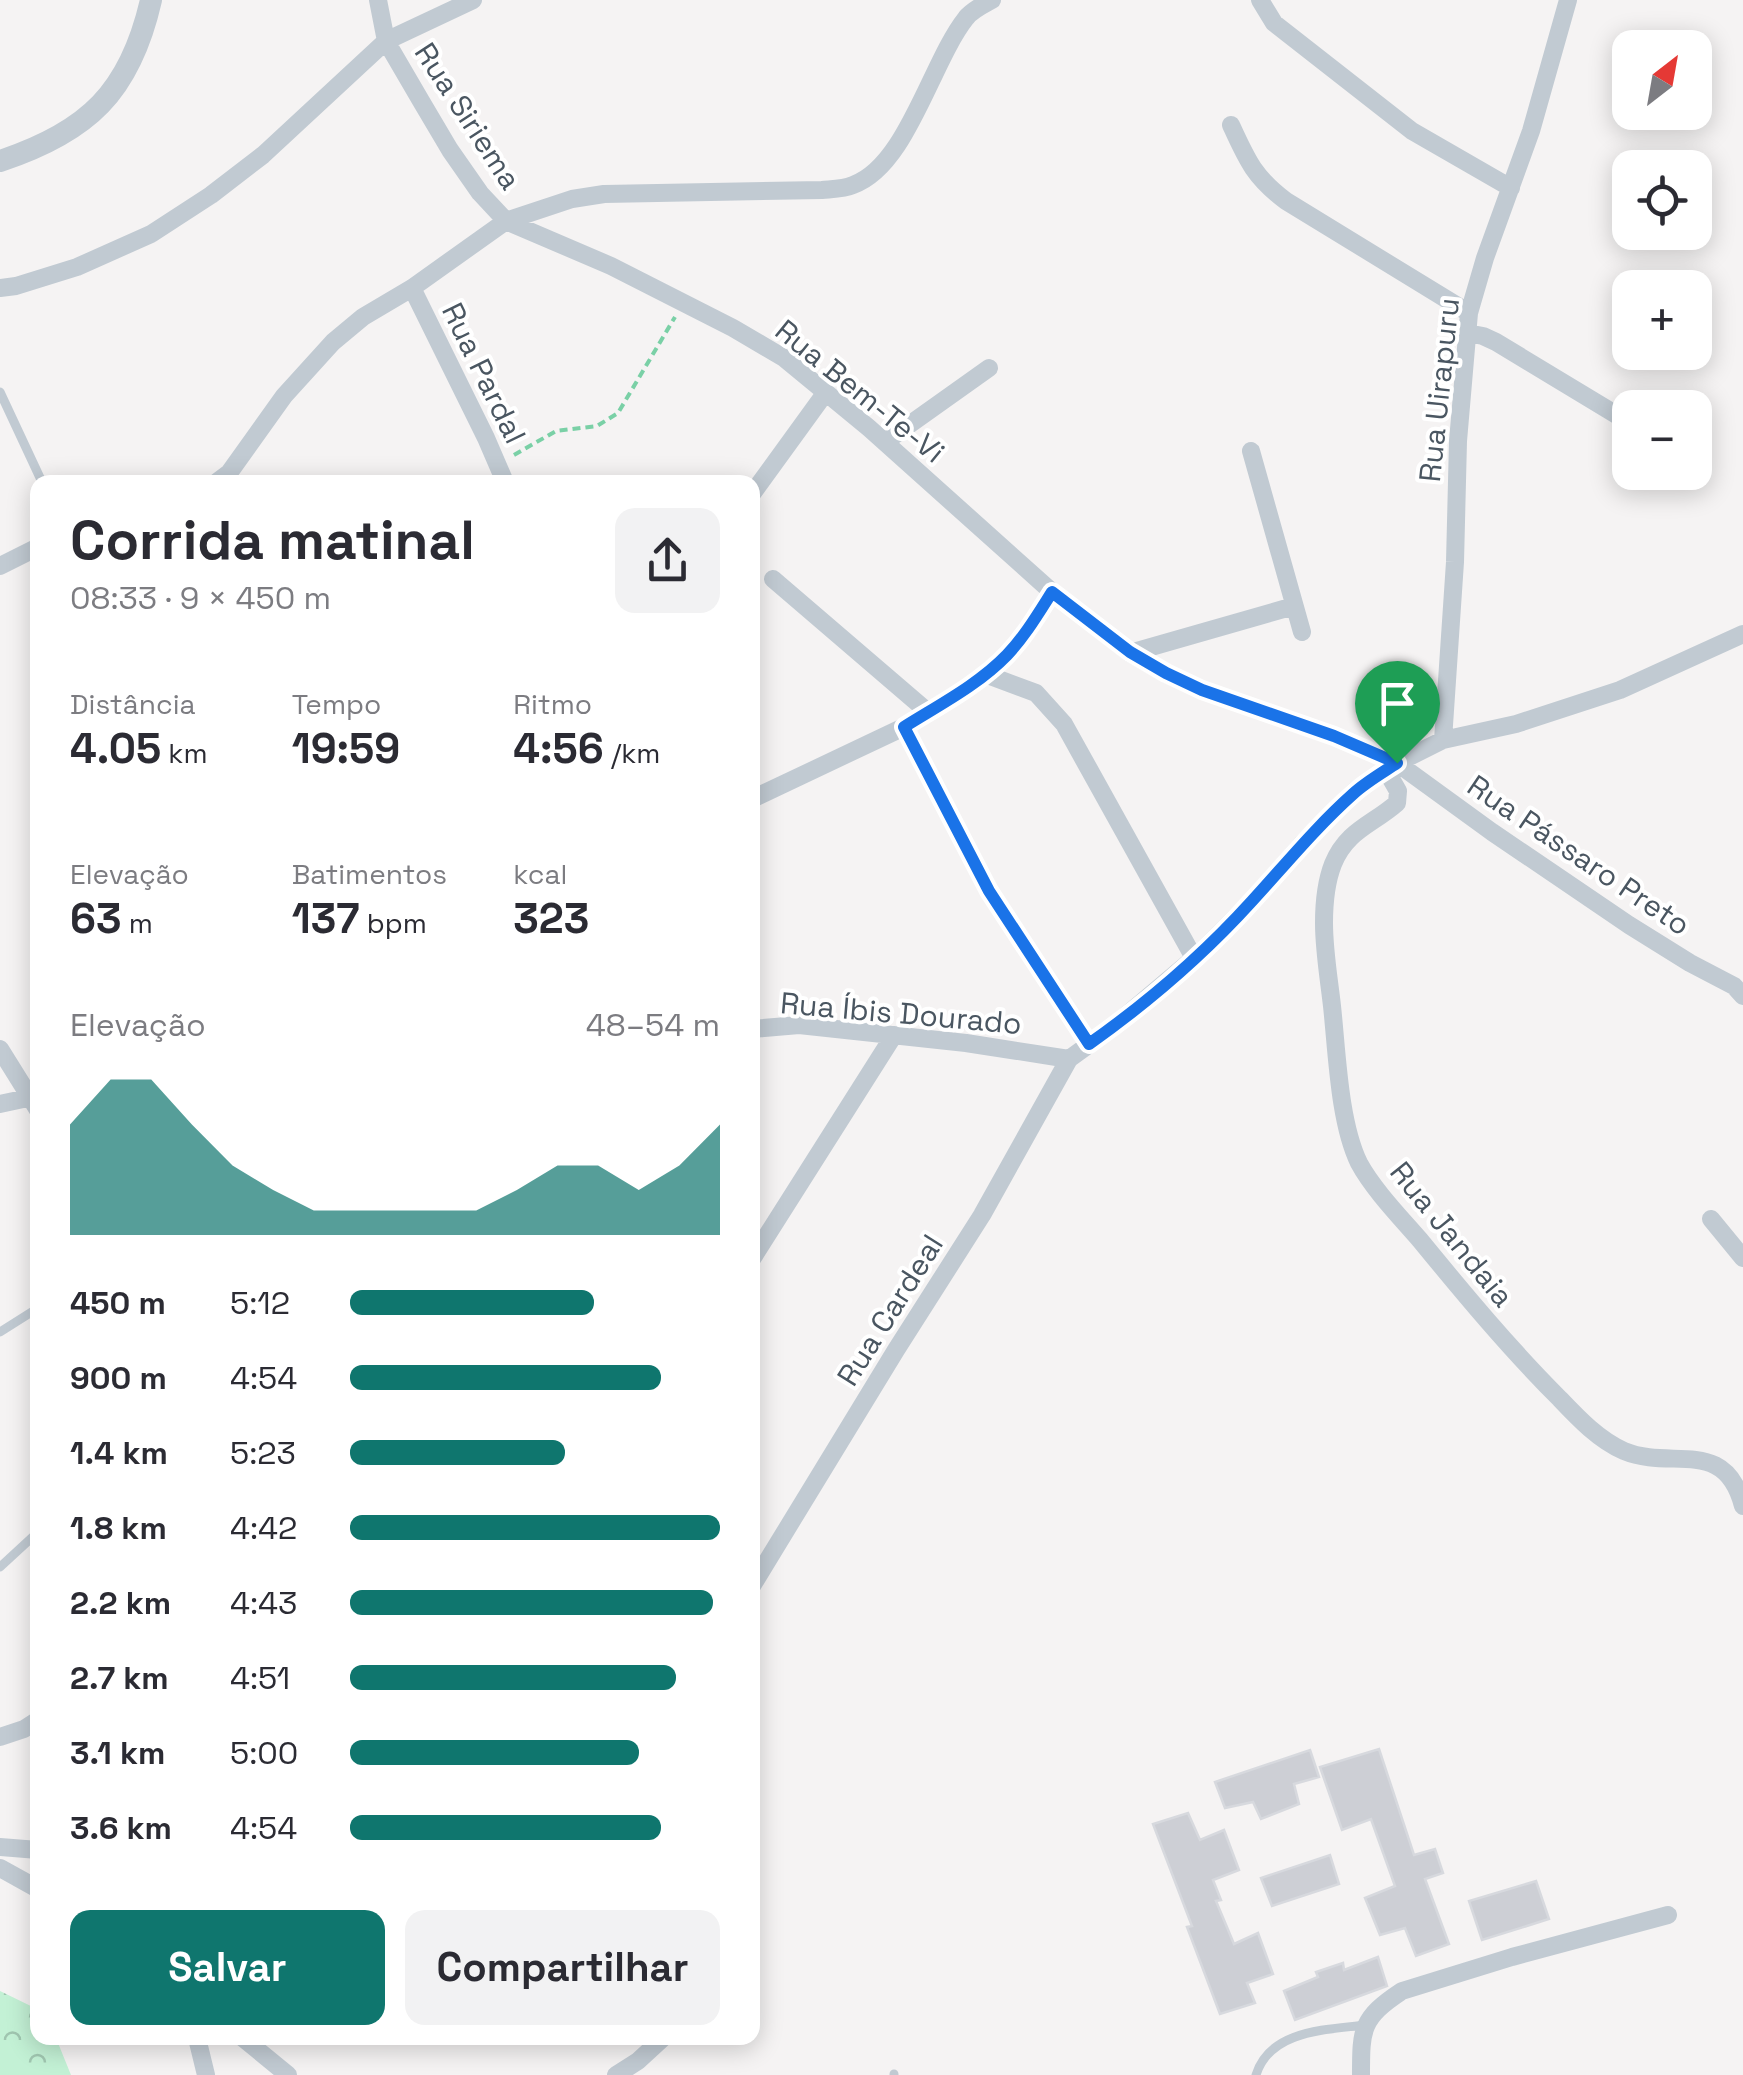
<!DOCTYPE html>
<html lang="pt">
<head>
<meta charset="utf-8">
<style>
  body { margin:0; font-family:"Space Grotesk",sans-serif; background:#f2f2f3; color:#2b2b33; height:100vh; display:flex; flex-direction:column; font-size:38px; white-space:nowrap }
  * { box-sizing:border-box; margin:0 }
  p { font-size:32px; color:#7c7c81 }
  .icon { flex:none; width:55px; height:55px; fill:none; stroke:currentColor; stroke-width:2; stroke-linecap:round; stroke-linejoin:round }
  .map { position:relative; flex:1; overflow:hidden }
  .side { position:absolute; left:30px; top:475px; width:730px; height:1570px; display:flex; flex-direction:column; background:#fff; border-radius:20px; box-shadow:0 5px 25px #0003 }
  .side>* { flex:none }
  .needle { width:65px; rotate:31deg }
  .controls { position:absolute; left:1612px; top:30px; display:grid; gap:20px }
  .controls a { display:grid; place-items:center; width:100px; height:100px; border-radius:20px; background:#fff; box-shadow:0 5px 25px #0003; font-size:50px }
  .pin { position:absolute; display:grid; place-items:center; width:85px; height:85px; color:#fff; margin:-102px -42px; border-radius:50% 50% 50% 0; rotate:-45deg; box-shadow:0 0 10px #0007 }
  .pin .icon { rotate:45deg }
  .round { display:grid; place-items:center; flex:none; width:105px; height:105px; border-radius:20px; background:#f2f2f3 }
  .overview { display:flex; align-items:center; justify-content:space-between; height:170px; padding:0 40px }
  h1 { font-size:55px; font-weight:700; line-height:75px }
  .figures { display:grid; grid-template-columns:repeat(3,1fr); gap:15px; height:170px; padding:10px 40px }
  .figures div { display:grid; align-content:center }
  .figures b { font-size:42px; font-weight:700 }
  .figures small { font-size:28px; font-weight:400 }
  .figures p { font-size:28px }
  .chart { height:280px; padding:20px 40px }
  .chart p { display:flex; justify-content:space-between }
  .chart svg { width:100%; height:180px; margin-top:10px; fill:#0f766e; opacity:.7 }
  .primary-button { display:flex; gap:20px; margin-top:auto; padding:20px 40px }
  .primary-button a { flex:1; height:115px; border-radius:20px; background:#0f766e; color:#fff; font-size:40px; font-weight:700; line-height:115px; text-align:center }
  .primary-button a+a { background:#f2f2f3; color:#2b2b33 }
  ul { padding:0 40px; list-style:none; font-size:32px }
  li { display:grid; grid-template-columns:160px 120px 1fr; align-items:center; height:75px }
  li i { height:25px; border-radius:12px; background:#0f766e }
  .map>svg:first-child { display:block }
  .forest { fill:url(#forest-crowns) }
  .building { fill:#cdcfd5; stroke:#d7d9de; stroke-width:2.5 }
  .lines { fill:none; stroke-linecap:round; stroke-linejoin:round }
  .path { stroke:#7ad0a6; stroke-width:4; stroke-dasharray:8 5; stroke-linecap:butt }
  .service { stroke:#c1cad2; stroke-width:9 }
  .minor { stroke:#c1cad2; stroke-width:18 }
  .tertiary { stroke:#c1cad2; stroke-width:22 }
  .route-casing { stroke:#fff; stroke-width:20 }
  .route { stroke:#1a73e8; stroke-width:12 }
  .labels { text-anchor:middle; dominant-baseline:central; stroke-width:8; stroke-linejoin:round; paint-order:stroke }
  .street-label { font-size:30px; fill:#4a5661; stroke:#fff }
</style>
</head>
<body>
<div class="map">
<svg width="1743" height="2075" viewBox="0 0 1743 2075">
  <defs>
    <pattern id="forest-crowns" width="20" height="18" patternUnits="userSpaceOnUse" patternTransform="scale(2.5)"><rect width="20" height="18" fill="#c3f1d5"/><path d="M2 6a3 3 0 1 1 6 0M12 15a3 3 0 1 1 6 0" fill="none" stroke="#a0c6b0"/></pattern>
  </defs>
  <rect width="100%" height="100%" fill="#f5f3f3"/>
  <path class="forest" d="M0,1991L37,2009L38,2038H56L71,2075H0Z"/>
  <path class="building" d="M1379,1749L1414,1855L1435,1849L1443,1873L1425,1879L1449,1944L1416,1956L1405,1928L1380,1935L1365,1898L1395,1886L1371,1819L1342,1830L1320,1767Z
    M1310,1750L1319,1777L1294,1784L1299,1804L1261,1819L1253,1802L1225,1808L1215,1782Z
    M1188,1813L1200,1840L1224,1830L1239,1870L1213,1880L1221,1900L1216,1901L1234,1944L1258,1933L1273,1974L1247,1983L1255,2003L1220,2014L1187,1927L1192,1926L1153,1824Z
    M1330,1855L1339,1884L1272,1906L1261,1878Z
    M1536,1881L1549,1919L1482,1940L1469,1901Z
    M1378,1957L1387,1986L1295,2020L1284,1991L1318,1977L1316,1972L1343,1963L1344,1970Z"/>
  <g class="lines">
    <path class="path" d="M514,455L556,431L597,426L618,413L675,317"/>
    <path class="service" d="M0,392L42,482
      M0,1332L38,1308
      M0,1567L38,1532
      M894,2075V2074
      M1256,2075C1270,2030 1325,2030 1365,2025"/>
    <path class="minor" d="M378,0L386,41L421,101L450,150L480,193L506,221L611,266L733,328L784,358L869,428L1052,592L1130,653L1165,673L1202,690L1333,736L1397,763L1492,832L1629,925L1690,963L1734,986L1743,996
      M1260,0L1274,23L1412,131L1511,188
      M1231,125C1247,160 1254,177 1286,201L1469,313
      M0,288L16,286L77,267L151,234L211,195L263,155L386,41L473,0
      M412,288L486,438L505,482
      M1467,333L1483,336L1496,342L1630,423
      M885,442L989,368
      M1251,451L1302,632
      M217,482L229,473L284,396L333,342L363,317L412,288L506,221L572,199L604,194L822,190C832,189 844,189 853,185C907,166 931,62 966,18C972,10 983,5 992,0
      M752,494L826,392
      M0,566L38,547
      M773,579L928,712
      M1130,653L1294,606
      M985,674L1036,693L1064,724L1194,958
      M904,727L989,891L1089,1044
      M1443,740L1455,562L1458,441L1469,313L1485,258L1531,131L1568,0
      M1386,770L1398,791L1397,803C1372,825 1347,830 1333,864C1326,882 1324,904 1324,923C1324,951 1329,979 1332,1006C1337,1052 1339,1122 1359,1163C1373,1189 1400,1217 1420,1240C1465,1295 1510,1349 1560,1399C1579,1419 1599,1440 1624,1451C1672,1471 1725,1436 1743,1506
      M752,799L904,727L972,685L1006,656L1029,629L1052,592
      M752,1029L799,1025L966,1043L1069,1059
      M0,1049L38,1110
      M0,1104L37,1096
      M1711,1219L1743,1258
      M752,1259L894,1035
      M752,1586L896,1350L982,1215L1069,1059L1109,1030L1200,953L1251,902L1303,843L1355,791L1397,763L1443,740L1516,724L1620,690L1743,634
      M0,1737L24,1729L38,1720
      M0,1847L38,1850
      M0,1868L38,1889
      M197,2038L206,2075
      M243,2038L288,2075
      M616,2075L638,2061L663,2038
      M1361,2075C1361,2029 1361,2018 1402,1991L1512,1957L1668,1915"/>
    <path class="tertiary" d="M0,161C88,132 130,92 151,0"/>
  </g>
  <g class="lines">
    <defs>
      <path id="route" d="M1052,592L1130,652L1166,673L1202,690L1334,736L1397,763C1382,773 1366,782 1353,794C1316,827 1285,865 1252,901C1204,954 1147,1003 1089,1044L989,891L904,727C939,705 978,685 1007,655C1025,636 1038,614 1052,592Z"/>
    </defs>
    <use href="#route" class="route-casing"/>
    <use href="#route" class="route"/>
  </g>
  <g class="labels">
    <g class="street-label">
      <text transform="translate(468 116) rotate(57)">Rua Siriema</text>
      <text transform="translate(484 373) rotate(64)">Rua Pardal</text>
      <text transform="translate(1439 390) rotate(-84)">Rua Uirapuru</text>
      <text transform="translate(860 391) rotate(39)">Rua Bem-Te-Vi</text>
      <text transform="translate(1579 855) rotate(34)">Rua Pássaro Preto</text>
      <text transform="translate(901 1013) rotate(5)">Rua Íbis Dourado</text>
      <text transform="translate(1452 1234) rotate(51)">Rua Jandaia</text>
      <text transform="translate(890 1310) rotate(-58)">Rua Cardeal</text>
    </g>
  </g>
</svg>
<div class="controls">
<a><svg class="needle" viewBox="-14 -14 28 28"><path d="M0-13l5 13h-10z" fill="#e53935"/><path d="M0 13l5-13h-10z" fill="#7c7c81"/></svg></a>
<a><svg class="icon" aria-label="locate" viewBox="0 0 24 24"><circle cx="12" cy="12" r="6"/><path d="M12 2v4M12 18v4M2 12h4M18 12h4"/></svg></a>
<a>+</a>
<a>−</a>
</div>
<div class="pin" style="left:1397px;top:763px;background:#1e9e55"><svg class="icon" aria-label="arrive" viewBox="0 0 24 24"><path d="M6 21V4h12l-3 4 3 4H6"/></svg></div>
<section class="side">
<div class="overview"><div><h1>Corrida matinal</h1><p>08:33 · 9 × 450 m</p></div><a class="round"><svg class="icon" aria-label="share" viewBox="0 0 24 24"><path d="M12 15V3M7 8l5-5 5 5M5 13v7h14v-7"/></svg></a></div>
<div class="figures">
<div><p>Distância</p><b>4.05<small> km</small></b></div>
<div><p>Tempo</p><b>19:59</b></div>
<div><p>Ritmo</p><b>4:56<small> /km</small></b></div>
</div>
<div class="figures">
<div><p>Elevação</p><b>63<small> m</small></b></div>
<div><p>Batimentos</p><b>137<small> bpm</small></b></div>
<div><p>kcal</p><b>323</b></div>
</div>
<div class="chart"><p><span>Elevação</span>48–54 m</p>
<svg viewBox="0 0 160 44" preserveAspectRatio="none"><path d="M0 44V17L10 6L20 6L30 17L40 27L50 33L60 38L70 38L80 38L90 38L100 38L110 33L120 27L130 27L140 33L150 27L160 17V44z"/></svg>
</div>
<ul>
<li><b>450 m</b>5:12<i style="width:66%"></i></li>
<li><b>900 m</b>4:54<i style="width:84%"></i></li>
<li><b>1.4 km</b>5:23<i style="width:58%"></i></li>
<li><b>1.8 km</b>4:42<i style="width:100%"></i></li>
<li><b>2.2 km</b>4:43<i style="width:98%"></i></li>
<li><b>2.7 km</b>4:51<i style="width:88%"></i></li>
<li><b>3.1 km</b>5:00<i style="width:78%"></i></li>
<li><b>3.6 km</b>4:54<i style="width:84%"></i></li>
</ul>
<div class="primary-button"><a>Salvar</a><a>Compartilhar</a></div>
</section>
</div>
</body>
</html>
